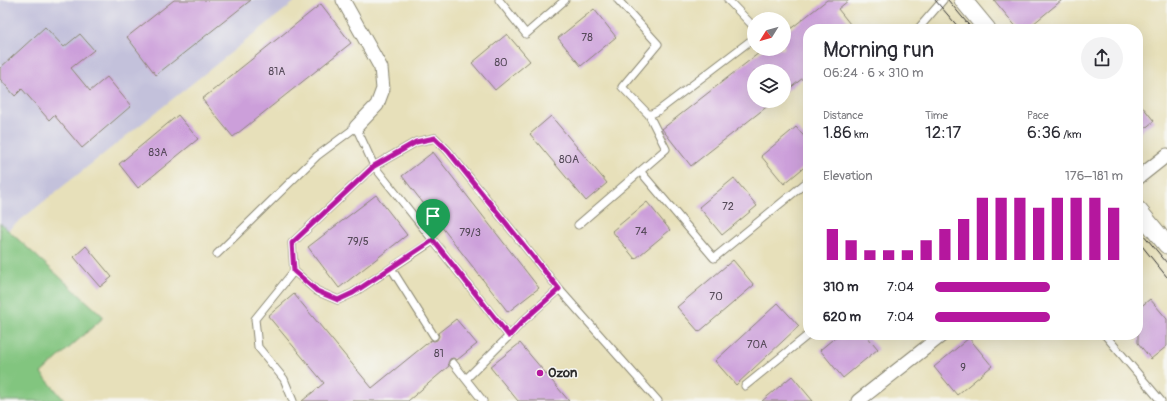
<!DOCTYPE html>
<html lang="en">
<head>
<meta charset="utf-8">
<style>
  body { margin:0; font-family:Pangolin,sans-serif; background:#f2f2f3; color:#2b2b33; height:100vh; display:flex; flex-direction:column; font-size:15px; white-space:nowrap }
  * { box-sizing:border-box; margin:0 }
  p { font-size:13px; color:#7c7c81 }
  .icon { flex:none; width:22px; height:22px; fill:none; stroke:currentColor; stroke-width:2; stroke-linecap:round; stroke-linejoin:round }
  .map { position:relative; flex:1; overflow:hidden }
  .panel { position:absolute; left:803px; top:24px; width:340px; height:316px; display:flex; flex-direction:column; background:#fff; border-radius:16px; box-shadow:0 4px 16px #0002 }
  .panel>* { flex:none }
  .needle { width:26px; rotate:233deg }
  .tools { position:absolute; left:747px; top:12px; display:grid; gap:8px }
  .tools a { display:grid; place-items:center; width:44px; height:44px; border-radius:50%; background:#fff; box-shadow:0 4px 16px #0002; font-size:20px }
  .pin { position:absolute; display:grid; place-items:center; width:34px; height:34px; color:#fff; margin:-41px -17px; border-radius:50% 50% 50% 0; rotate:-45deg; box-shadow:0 0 4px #0007 }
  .pin .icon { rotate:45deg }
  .round { display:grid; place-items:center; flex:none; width:42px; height:42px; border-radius:21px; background:#f2f2f3 }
  .summary { display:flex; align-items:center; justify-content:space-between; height:68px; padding:0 20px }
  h1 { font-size:22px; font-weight:600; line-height:30px }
  .figures { display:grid; grid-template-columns:repeat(3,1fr); gap:6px; height:68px; padding:4px 20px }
  .figures div { display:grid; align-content:center }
  .figures b { font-size:17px; font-weight:600 }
  .figures small { font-size:11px; font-weight:400 }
  .figures p { font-size:11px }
  .chart { height:112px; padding:8px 20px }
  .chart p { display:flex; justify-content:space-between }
  .chart svg { width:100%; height:72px; margin-top:4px; stroke:#b5179e; stroke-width:6 }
  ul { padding:0 20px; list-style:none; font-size:13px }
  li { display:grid; grid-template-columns:64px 48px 1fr; align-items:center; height:30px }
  li i { height:10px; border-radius:5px; background:#b5179e }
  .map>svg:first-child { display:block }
  .industrial { fill:#c3c1db }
  .green { fill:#82c57f; stroke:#567855 }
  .building { fill:#cc9fda }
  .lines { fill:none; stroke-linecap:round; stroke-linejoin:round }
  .service-casing { stroke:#898672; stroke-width:9 }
  .minor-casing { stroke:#898672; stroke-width:15 }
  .tertiary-casing { stroke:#898672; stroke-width:19 }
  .service { stroke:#fff; stroke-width:7 }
  .minor { stroke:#fff; stroke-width:13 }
  .tertiary { stroke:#fff; stroke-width:17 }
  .tram { stroke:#2b2b2b; stroke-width:1 }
  .route-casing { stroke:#fff; stroke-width:8 }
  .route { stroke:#b5179e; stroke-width:5 }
  .poi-dot { fill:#b5179e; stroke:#f6f6f2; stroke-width:1.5 }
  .labels { text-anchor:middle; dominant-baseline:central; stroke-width:3; stroke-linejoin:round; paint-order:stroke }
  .number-label { font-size:11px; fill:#534857 }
  .poi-label { font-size:13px; font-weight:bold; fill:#2b2b2b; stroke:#f6f6f2; text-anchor:start }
</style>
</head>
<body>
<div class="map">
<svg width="1167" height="401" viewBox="0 0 1167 401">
  <rect width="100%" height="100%" fill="#f6f6f2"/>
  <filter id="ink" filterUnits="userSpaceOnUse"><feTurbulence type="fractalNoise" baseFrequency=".025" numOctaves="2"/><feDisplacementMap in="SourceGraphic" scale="8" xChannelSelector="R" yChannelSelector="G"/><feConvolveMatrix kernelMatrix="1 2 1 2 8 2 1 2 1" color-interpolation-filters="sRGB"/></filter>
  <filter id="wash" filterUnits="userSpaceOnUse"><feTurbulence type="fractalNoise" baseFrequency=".012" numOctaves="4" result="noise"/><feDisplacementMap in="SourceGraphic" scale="16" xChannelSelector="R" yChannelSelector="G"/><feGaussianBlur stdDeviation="0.9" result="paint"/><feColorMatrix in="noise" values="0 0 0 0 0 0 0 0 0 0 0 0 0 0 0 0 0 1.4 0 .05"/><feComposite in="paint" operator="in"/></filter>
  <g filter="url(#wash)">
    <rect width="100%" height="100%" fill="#e7e0ba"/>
    <path class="industrial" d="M0,0H297L8,230L0,223Z"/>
    <path class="green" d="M0,223L104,317L41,373L65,401H0Z"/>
    <g id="blocks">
      <path class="building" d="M174,0H251L156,75L127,37Z
        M827,0H849L838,9L854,29H808V74L784,93V71H754V101H774L691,166L662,129L764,49H784V34Z
        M994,0H1062L1027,29H1018Z
        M321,4L351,43L233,137L202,99Z
        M594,9L616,37L581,66L558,38Z
        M45,27L64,47L80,34L94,50L71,68L90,91L107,77L131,106L82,148L54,115L49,120L22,89L15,96L0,79V68Z
        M507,34L530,61L495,90L472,63Z
        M1138,101L1154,121L1138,134Z
        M178,115L198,139L138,188L119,164Z
        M551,116L607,183L586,201L530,134Z
        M796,127L808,141V164L784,184L761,156Z
        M433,152L539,288L508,312L402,176Z
        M734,178L757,206L722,235L699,207Z
        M376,195L407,235L339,288L308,247Z
        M647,202L670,230L635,259L612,231Z
        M86,246L112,277L100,287L74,257Z
        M733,260L754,285L699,332L677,307Z
        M294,294L372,388L431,340L434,341L437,340L439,336L438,333L456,319L477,344L457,360L453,358L450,359L448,363L449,366L408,401H302L324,383L268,316Z
        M1150,299L1167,319V346L1151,359L1138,343V309Z
        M778,303L799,326L736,385L715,361Z
        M838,335H866L878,349L843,378L820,350Z
        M969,338L992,366L957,395L934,367Z
        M520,343L569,401H518L490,367Z
        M792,376L813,401H762Z"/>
    </g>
  </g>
  <g filter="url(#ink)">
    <use href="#blocks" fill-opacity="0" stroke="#898672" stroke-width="1"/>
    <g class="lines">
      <defs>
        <path id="service" d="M499,0L526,34L565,0
          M618,0L658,44L622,87L649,115
          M728,0L754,27
          M918,29L943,0
          M640,171L714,258L808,181
          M578,225L666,149L649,115L658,111L754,38
          M217,254L317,156L356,127L374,166L292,243L294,271L255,319L258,347L284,379L293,401
          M391,268L434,336
          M294,271L317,291L338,300L353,293L433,241
          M1105,335L1161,401
          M509,336L523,321L559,289
          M453,363L483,401
          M466,379L509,336L374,166L416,142L435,138L448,151L559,289L658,401
          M745,386L808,335"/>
        <path id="minor" d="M343,0L381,68L383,89L377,105L356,127
          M1138,178L1167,155
          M858,401L942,335"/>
        <path id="tertiary" d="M963,0L987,29
          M1138,210L1167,245"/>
      </defs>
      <use href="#service" class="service-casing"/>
      <use href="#minor" class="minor-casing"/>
      <use href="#tertiary" class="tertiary-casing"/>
      <use href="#service" class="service"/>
      <use href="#minor" class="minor"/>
      <use href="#tertiary" class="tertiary"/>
      <path class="tram" d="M935,0L960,29
        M948,0L972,29
        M1138,228L1167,263
        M1138,241L1167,277"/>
    </g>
  </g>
  <g class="lines" filter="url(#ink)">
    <defs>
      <path id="route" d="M435,138L448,151L559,289L523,321L509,336L433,240L353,293L338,300L317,291L294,271L292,243L374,166L416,142Z"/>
    </defs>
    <use href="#route" class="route-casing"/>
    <use href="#route" class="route"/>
  </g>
  <circle class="poi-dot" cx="540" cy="373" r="4"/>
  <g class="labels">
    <g class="number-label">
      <text x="587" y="37">78</text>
      <text x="501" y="62">80</text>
      <text x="277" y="71">81А</text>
      <text x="158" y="152">83А</text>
      <text x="569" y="159">80А</text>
      <text x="728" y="206">72</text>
      <text x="641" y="231">74</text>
      <text x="470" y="232">79/3</text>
      <text x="358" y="241">79/5</text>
      <text x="716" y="296">70</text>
      <text x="757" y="344">70А</text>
      <text x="439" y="353">81</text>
      <text x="963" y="367">9</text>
    </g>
    <g class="poi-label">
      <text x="548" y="373">Ozon</text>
    </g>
  </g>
</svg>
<div class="tools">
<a><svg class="needle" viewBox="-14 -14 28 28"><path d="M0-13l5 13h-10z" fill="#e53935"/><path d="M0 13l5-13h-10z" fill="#7c7c81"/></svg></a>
<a><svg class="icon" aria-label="layers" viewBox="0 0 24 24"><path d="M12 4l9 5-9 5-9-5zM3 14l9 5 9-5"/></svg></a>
</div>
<div class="pin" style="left:433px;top:240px;background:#1e9e55"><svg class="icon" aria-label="arrive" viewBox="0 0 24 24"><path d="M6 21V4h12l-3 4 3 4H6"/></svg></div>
<section class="panel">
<div class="summary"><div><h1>Morning run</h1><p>06:24 · 6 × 310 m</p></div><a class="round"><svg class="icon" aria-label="share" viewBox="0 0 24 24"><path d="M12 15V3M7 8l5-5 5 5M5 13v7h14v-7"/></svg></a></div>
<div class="figures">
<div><p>Distance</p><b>1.86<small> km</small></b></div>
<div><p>Time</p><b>12:17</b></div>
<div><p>Pace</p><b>6:36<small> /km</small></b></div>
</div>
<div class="chart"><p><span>Elevation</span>176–181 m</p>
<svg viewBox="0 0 160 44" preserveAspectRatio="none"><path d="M5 44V25M15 44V32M25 44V38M35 44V38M45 44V38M55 44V32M65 44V25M75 44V19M85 44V6M95 44V6M105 44V6M115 44V12M125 44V6M135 44V6M145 44V6M155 44V12"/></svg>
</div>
<ul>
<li><b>310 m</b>7:04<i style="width:61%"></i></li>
<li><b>620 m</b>7:04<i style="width:61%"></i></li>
</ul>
</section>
</div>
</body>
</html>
